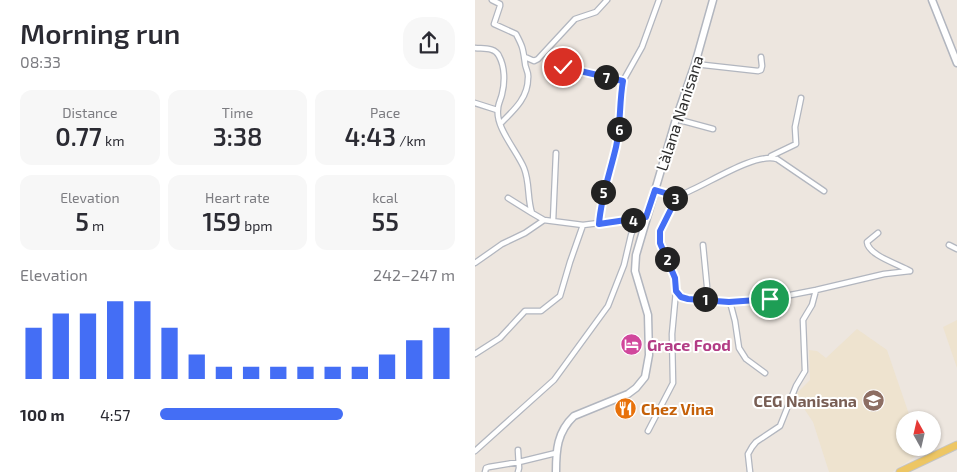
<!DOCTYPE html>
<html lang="en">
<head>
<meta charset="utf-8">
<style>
  body { margin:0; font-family:"Exo 2",sans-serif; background:#f7f7f7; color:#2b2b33; height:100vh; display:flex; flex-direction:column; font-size:19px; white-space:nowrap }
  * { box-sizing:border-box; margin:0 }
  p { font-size:16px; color:#7c7c81 }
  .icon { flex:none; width:28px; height:28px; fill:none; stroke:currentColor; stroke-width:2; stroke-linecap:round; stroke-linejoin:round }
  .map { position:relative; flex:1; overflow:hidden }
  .sheet { display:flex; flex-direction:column; background:#fff; width:475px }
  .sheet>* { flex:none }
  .needle { width:32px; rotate:352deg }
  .tools { position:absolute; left:421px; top:411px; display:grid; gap:10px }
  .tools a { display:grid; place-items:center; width:45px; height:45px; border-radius:50%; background:#fff; box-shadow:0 1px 4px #0004; font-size:25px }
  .pin { position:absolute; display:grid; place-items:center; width:42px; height:42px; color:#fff; margin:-21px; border:2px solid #fff; border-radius:50%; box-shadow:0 1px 5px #0007 }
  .km { position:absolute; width:25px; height:25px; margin:-12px; border-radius:50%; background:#222; color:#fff; font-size:14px; line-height:25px; text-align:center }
  .round { display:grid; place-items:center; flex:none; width:52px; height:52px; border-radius:20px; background:#f7f7f7 }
  .head { display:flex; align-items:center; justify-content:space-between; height:85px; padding:0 20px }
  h1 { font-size:28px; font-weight:600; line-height:38px }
  .stats { display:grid; grid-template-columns:repeat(3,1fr); gap:8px; height:85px; padding:5px 20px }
  .stats div { display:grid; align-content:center; border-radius:12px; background:#f7f7f7; text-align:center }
  .stats b { font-size:25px; font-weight:600 }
  .stats small { font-size:14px; font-weight:400 }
  .stats p { font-size:14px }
  .chart { height:140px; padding:10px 20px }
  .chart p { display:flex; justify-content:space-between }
  .chart svg { width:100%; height:90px; margin-top:5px; stroke:#446ef5; stroke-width:6 }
  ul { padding:0 20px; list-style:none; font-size:16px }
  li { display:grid; grid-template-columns:80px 60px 1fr; align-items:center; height:38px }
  li i { height:12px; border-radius:6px; background:#446ef5 }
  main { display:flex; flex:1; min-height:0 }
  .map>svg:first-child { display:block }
  .education { fill:#eee3cf }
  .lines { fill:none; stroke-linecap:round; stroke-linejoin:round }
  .street-casing { stroke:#b2b6bf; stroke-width:7 }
  .secondary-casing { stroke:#b2b6bf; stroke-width:9 }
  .primary-casing { stroke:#c4c4c4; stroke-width:9 }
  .street { stroke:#fff; stroke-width:4.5 }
  .secondary { stroke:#fff; stroke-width:6 }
  .primary { stroke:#edc664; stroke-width:7 }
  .route-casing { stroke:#fff; stroke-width:10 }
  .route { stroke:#446ef5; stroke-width:6 }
  .labels { text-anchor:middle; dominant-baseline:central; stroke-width:4; stroke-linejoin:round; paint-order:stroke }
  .street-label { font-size:16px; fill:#2c2c2c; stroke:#fff }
  .hotel-label { font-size:16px; font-weight:bold; fill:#b23c85; stroke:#fff; text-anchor:start }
  .education-label { font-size:16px; font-weight:bold; fill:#785e54; stroke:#fff; text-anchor:end }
  .food-label { font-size:16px; font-weight:bold; fill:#c56008; stroke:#fff; text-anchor:start }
</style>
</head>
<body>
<main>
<section class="sheet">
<div class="head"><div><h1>Morning run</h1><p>08:33</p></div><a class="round"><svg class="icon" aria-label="share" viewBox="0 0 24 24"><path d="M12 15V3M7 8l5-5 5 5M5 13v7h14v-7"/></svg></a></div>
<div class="stats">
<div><p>Distance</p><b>0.77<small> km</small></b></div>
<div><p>Time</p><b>3:38</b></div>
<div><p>Pace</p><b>4:43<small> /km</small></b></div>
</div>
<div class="stats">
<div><p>Elevation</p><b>5<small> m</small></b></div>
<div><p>Heart rate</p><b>159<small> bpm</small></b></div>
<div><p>kcal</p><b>55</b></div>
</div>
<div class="chart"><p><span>Elevation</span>242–247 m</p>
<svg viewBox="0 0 160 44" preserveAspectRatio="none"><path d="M5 44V19M15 44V12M25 44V12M35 44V6M45 44V6M55 44V19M65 44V32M75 44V38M85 44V38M95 44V38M105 44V38M115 44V38M125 44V38M135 44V32M145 44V25M155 44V19"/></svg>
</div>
<ul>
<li><b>100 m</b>4:57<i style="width:62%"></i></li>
</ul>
</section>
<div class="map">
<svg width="482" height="472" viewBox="0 0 482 472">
  <rect width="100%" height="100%" fill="#ede6df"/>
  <path class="education" d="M482,320V368L468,327Z
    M382,329L412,350L436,420H430V448H445L447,452L417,472H354L338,422L320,395L335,380L334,350L342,351L351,358Z"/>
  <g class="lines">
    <defs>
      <path id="street" d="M17,0L25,4V6L19,24L41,34C48,47 48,49 50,63C50,68 54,72 53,78C53,98 39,110 26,123
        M0,48C8,49 20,47 24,56C30,67 30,82 27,94C26,99 23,104 23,109C20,127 42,151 49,168C55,183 52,198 57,213L69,220
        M50,57L59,61L63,59L100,19L121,12L132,0
        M220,64L283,71L286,70L287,66L286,57
        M88,67L148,81
        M0,103L22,110
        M201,119L238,129
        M296,156L321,144L320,127L326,98
        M180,190L200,196L205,195C229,187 278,152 302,159L349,191
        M200,196L199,201L185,231V243L200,279L201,291L206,297L213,299L255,302L295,299L341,290L409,274L435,271
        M33,198L57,213
        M78,221L81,153
        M124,224L125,208L141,148L145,120L148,81L167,47L184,0
        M403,233L392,242C393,255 423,264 435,271
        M228,245L232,286L231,299
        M474,245L482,249
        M0,263L27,244L50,233L69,220L108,225L171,217
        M255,302L260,321L264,348L271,359L290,373
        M0,354L25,338L50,311H66L85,296L95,262L108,225
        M173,431L198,383L197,334L201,291
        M0,451L79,380L133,306L149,265L156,235L162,220
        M10,472L11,468L14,467L44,462L81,453
        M43,472L44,468L43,450
        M275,472L273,454L277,447L281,442L305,426L321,386L330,371L328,320L337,305L341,290"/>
      <path id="secondary" d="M457,0L482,63
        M81,472C81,450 82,432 99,416L153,394L161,388L170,377L174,355L173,315L160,271L161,255L201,119L220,64L238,0"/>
      <path id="primary" d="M425,472L482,445"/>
    </defs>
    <use href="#street" class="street-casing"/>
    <use href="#secondary" class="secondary-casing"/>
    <use href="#primary" class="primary-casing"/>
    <use href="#street" class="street"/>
    <use href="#secondary" class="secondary"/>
    <use href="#primary" class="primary"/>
  </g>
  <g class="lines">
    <defs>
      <path id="route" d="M88,67L148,81C144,103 146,125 141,147C135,173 126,197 124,224L171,217L180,190L200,196V201L185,231V243L200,278L201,291L206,297L213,299L254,302L295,299"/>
    </defs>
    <use href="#route" class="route-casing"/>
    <use href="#route" class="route"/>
  </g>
  <defs>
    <symbol id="hotel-disc" viewBox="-11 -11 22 22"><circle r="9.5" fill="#d1479c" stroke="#fff"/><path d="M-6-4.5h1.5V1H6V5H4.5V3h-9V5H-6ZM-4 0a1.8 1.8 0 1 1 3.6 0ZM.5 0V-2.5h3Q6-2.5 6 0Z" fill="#fff"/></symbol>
    <symbol id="school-disc" viewBox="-11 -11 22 22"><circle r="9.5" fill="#8d6e63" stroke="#fff"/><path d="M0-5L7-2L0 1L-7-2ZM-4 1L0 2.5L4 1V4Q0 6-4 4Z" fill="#fff"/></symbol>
    <symbol id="restaurant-disc" viewBox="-11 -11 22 22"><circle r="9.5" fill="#e8710a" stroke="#fff"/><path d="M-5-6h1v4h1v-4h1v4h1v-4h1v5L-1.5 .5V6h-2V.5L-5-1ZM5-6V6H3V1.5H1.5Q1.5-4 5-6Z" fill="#fff"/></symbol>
  </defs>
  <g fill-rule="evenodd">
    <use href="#hotel-disc" x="144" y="332" width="25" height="25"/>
    <use href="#school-disc" x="386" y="388" width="25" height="25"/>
    <use href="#restaurant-disc" x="138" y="396" width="25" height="25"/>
  </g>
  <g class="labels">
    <g class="street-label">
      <text transform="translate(204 113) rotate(-72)">Làlana Nanisana</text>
    </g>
    <g class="hotel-label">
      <text x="172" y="344">Grace Food</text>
    </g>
    <g class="education-label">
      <text x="382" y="400">CEG Nanisana</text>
    </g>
    <g class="food-label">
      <text x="166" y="408">Chez Vina</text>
    </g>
  </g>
</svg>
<div class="tools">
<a><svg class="needle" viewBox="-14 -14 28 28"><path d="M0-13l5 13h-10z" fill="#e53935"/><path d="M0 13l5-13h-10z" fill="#7c7c81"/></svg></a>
</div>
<div class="pin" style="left:295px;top:299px;background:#1e9e55"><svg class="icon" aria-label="arrive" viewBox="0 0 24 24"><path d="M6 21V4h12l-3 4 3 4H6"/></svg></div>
<div class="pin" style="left:88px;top:67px;background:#d93025"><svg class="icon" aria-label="check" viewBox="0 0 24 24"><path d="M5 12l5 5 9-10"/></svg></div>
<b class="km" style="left:230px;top:299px">1</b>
<b class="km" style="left:192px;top:259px">2</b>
<b class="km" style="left:200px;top:198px">3</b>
<b class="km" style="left:158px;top:220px">4</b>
<b class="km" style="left:128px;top:192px">5</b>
<b class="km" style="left:144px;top:129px">6</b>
<b class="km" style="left:131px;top:77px">7</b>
</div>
</main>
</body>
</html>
